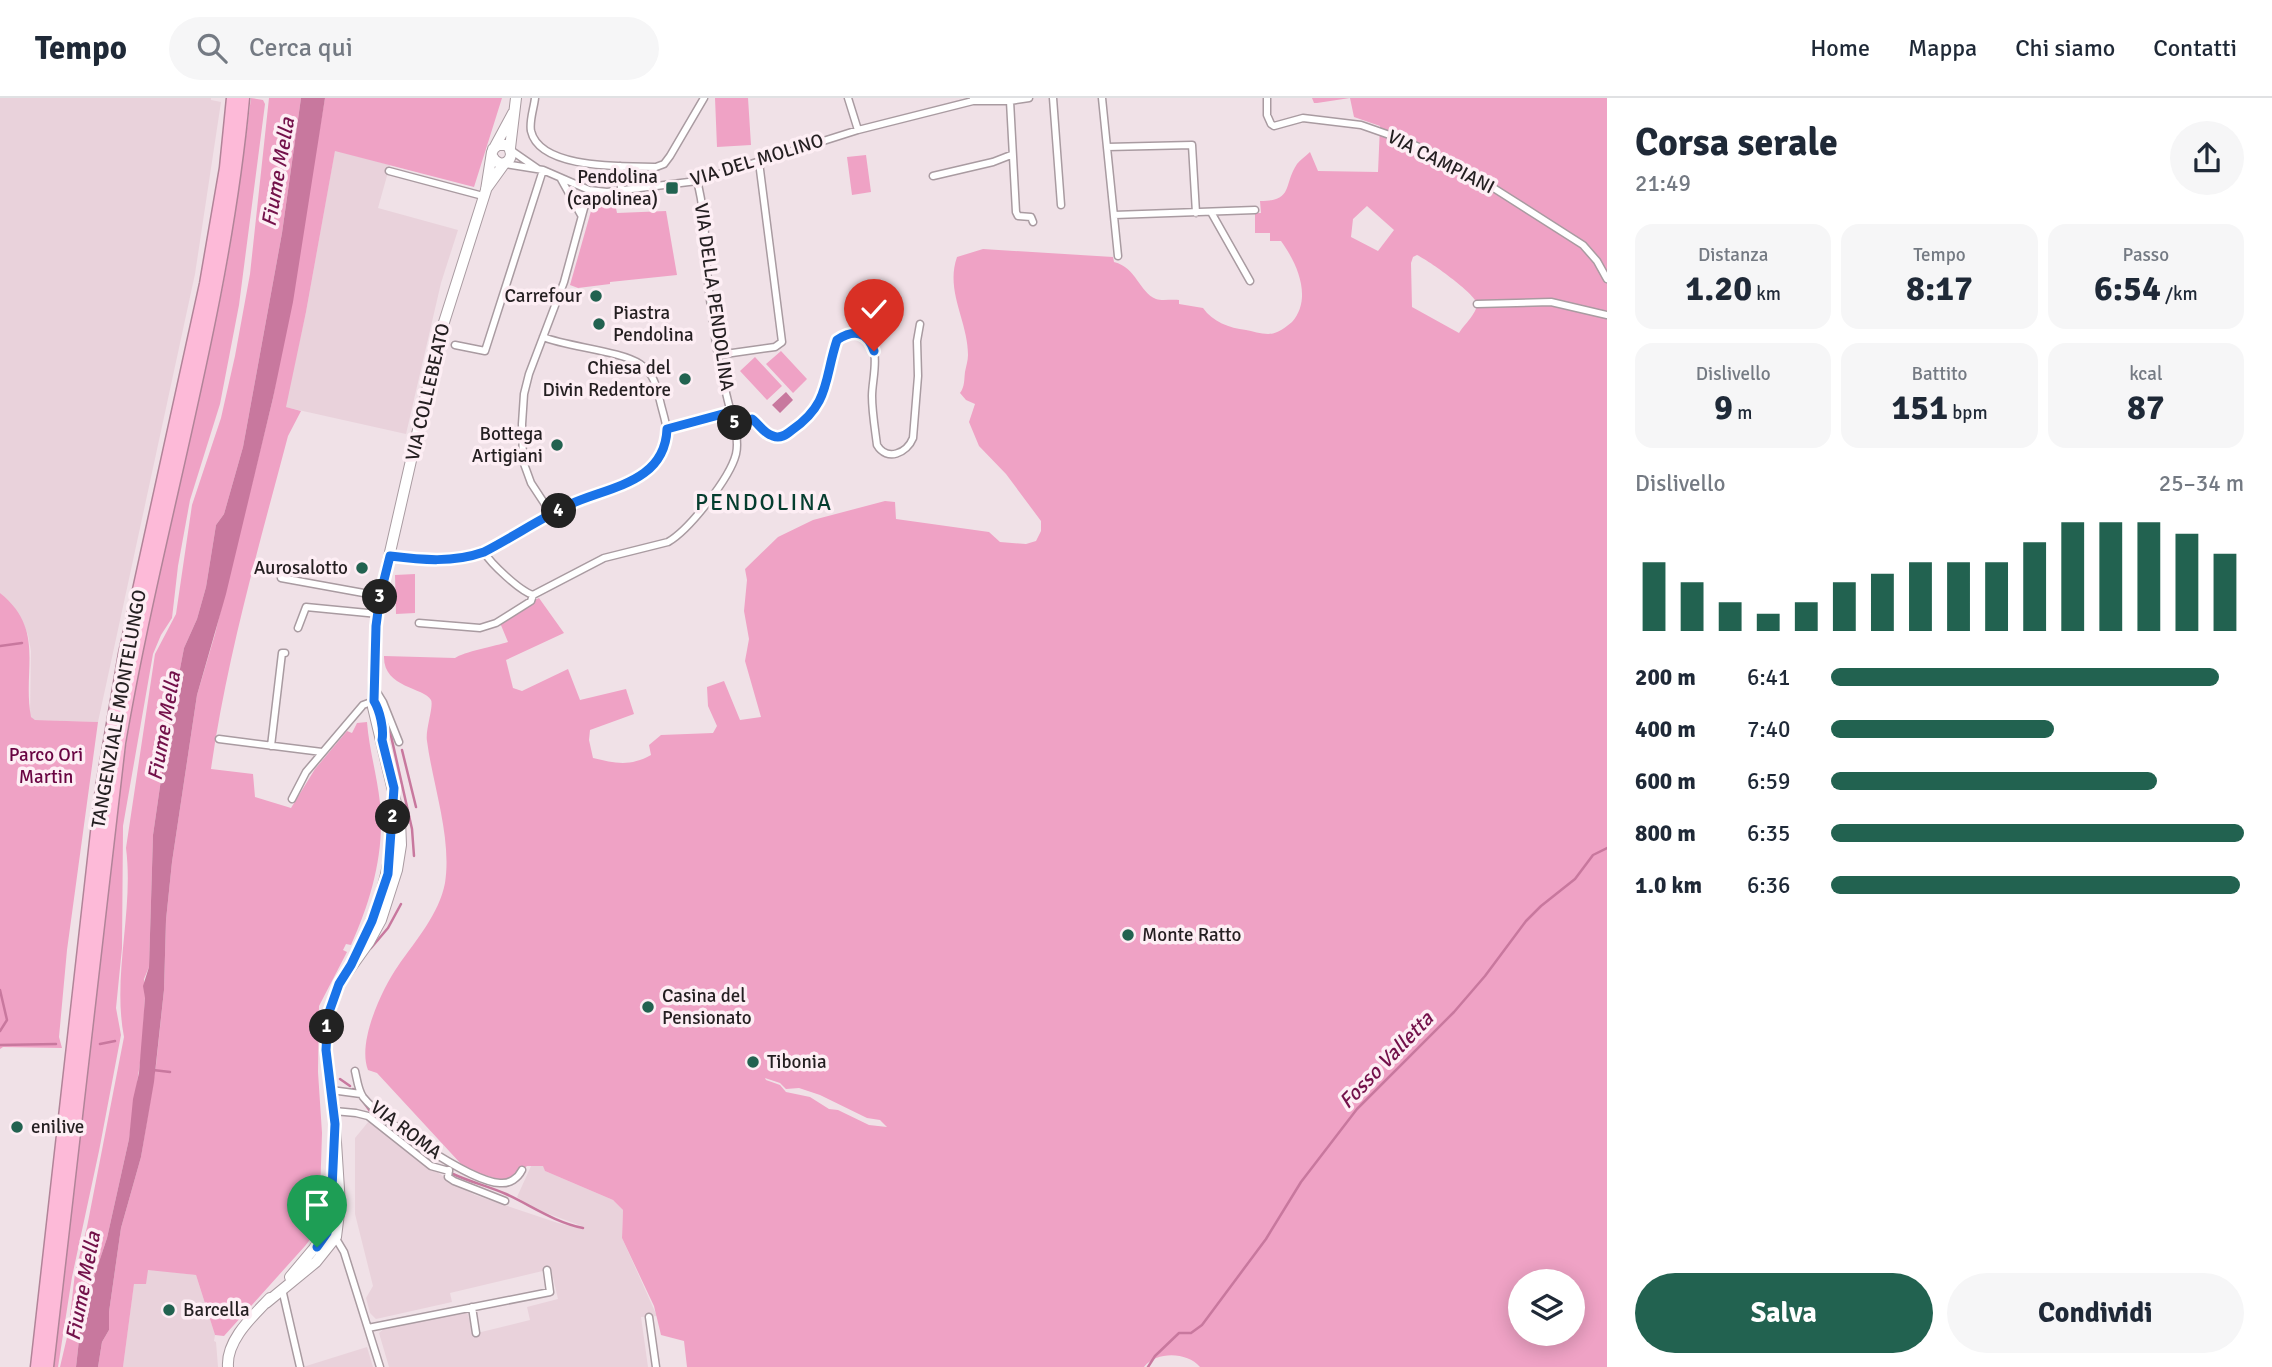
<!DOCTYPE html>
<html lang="it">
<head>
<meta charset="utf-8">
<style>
  body { margin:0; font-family:Signika,sans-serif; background:#f6f6f7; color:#1f2937; height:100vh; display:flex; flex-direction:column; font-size:26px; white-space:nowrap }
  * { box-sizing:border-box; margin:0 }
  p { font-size:23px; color:#747a83 }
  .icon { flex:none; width:38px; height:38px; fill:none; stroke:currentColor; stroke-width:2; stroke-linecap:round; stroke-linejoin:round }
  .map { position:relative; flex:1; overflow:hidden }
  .sheet { display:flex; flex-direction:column; background:#fff; width:665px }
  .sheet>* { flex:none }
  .controls { position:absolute; left:1508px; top:1171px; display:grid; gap:14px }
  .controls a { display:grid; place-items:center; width:77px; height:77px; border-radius:50%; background:#fff; box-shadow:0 4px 18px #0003; font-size:35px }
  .pin { position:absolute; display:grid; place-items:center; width:60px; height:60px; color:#fff; margin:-72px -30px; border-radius:50% 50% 50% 0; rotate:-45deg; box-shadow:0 0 7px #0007 }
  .pin .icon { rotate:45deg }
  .km { position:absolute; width:35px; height:35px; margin:-18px; border-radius:50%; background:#222; color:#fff; font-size:19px; line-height:35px; text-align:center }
  .round { display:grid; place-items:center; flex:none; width:74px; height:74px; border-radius:37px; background:#f6f6f7 }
  .headline { display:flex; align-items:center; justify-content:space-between; height:119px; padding:0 28px }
  h1 { font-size:38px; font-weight:700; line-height:52px }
  .metrics { display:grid; grid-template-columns:repeat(3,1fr); gap:10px; height:119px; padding:7px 28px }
  .metrics div { display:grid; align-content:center; border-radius:18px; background:#f6f6f7; text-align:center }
  .metrics b { font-size:35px; font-weight:700 }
  .metrics small { font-size:19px; font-weight:400 }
  .metrics p { font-size:19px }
  .chart { height:196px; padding:14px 28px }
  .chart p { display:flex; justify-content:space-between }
  .chart svg { width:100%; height:126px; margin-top:7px; stroke:#226250; stroke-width:6 }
  .button { display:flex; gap:14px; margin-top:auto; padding:14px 28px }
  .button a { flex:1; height:80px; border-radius:42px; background:#226250; color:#fff; font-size:28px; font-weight:700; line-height:80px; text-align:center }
  .button a+a { background:#f6f6f7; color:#1f2937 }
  ul { padding:0 28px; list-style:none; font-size:23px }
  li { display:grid; grid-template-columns:112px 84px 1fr; align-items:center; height:52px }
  li i { height:18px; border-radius:9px; background:#226250 }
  header { display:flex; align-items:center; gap:42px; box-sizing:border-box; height:98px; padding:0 35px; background:#fff; border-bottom:2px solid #e0e1e3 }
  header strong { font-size:33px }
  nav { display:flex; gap:38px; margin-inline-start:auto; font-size:24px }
  .search { width:490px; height:63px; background:#f6f6f7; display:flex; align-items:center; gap:18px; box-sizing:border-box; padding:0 24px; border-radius:38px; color:#747a83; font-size:26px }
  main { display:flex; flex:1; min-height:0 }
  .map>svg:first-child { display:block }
  .built { fill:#e9d2db }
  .green { fill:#efa2c5; fill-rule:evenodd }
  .water { fill:#c8789e }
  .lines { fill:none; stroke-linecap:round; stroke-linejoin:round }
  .stream { stroke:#c8789e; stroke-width:2.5 }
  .street-casing { stroke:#a99ba1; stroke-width:9 }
  .secondary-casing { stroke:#a99ba1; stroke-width:12 }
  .highway-casing { stroke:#b18498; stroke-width:15 }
  .street { stroke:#fff; stroke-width:6 }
  .secondary { stroke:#fff; stroke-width:10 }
  .highway { stroke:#fdbad8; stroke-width:12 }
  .route-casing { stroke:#fff; stroke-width:14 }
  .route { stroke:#1a73e8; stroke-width:9 }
  .poi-dot { fill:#226250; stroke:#fdeef4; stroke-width:2.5 }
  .labels { text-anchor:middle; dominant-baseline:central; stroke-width:7; stroke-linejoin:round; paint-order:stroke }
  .street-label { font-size:19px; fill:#241f21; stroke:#fdeef4 }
  .poi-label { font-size:19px; fill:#241f21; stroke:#fdeef4; text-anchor:start }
  .park-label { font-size:19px; fill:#690442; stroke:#fdeef4 }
  .water-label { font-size:21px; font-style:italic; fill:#73114a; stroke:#fdeef4 }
  .quarter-label { font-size:23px; letter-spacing:2px; fill:#053d2f; stroke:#fdeef4 }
</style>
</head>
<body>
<header>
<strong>Tempo</strong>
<div class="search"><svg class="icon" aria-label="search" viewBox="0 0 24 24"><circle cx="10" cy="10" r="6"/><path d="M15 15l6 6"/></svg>Cerca qui</div>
<nav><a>Home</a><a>Mappa</a><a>Chi siamo</a><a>Contatti</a></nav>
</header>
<main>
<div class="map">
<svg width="1607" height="1269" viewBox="0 0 1607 1269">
  <rect width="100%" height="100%" fill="#f0e1e7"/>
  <path class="built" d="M0,0H211V2L221,4L195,176L98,624L35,622L30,619L31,553L28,537L21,520L0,495Z
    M335,52L390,67L378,110L458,132L441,185L406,336L285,309L306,214Z
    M369,1023L418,1063L434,1071L450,1084L475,1097L558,1125L582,1131L584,1129L533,1110L517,1099L532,1066L544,1068L545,1073L613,1102L623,1112L622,1140L657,1218L641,1219L648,1269H389L379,1235L386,1229L467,1213L473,1236L530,1222L527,1209L558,1201L551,1171L450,1195L452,1204L376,1221L370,1215L366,1200L373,1188L355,1116V1040Z
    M148,1171L196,1177L215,1237L214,1243L216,1244L218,1269H123L134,1185Z
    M367,1249L373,1269H303Z"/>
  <path class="green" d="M251,0L263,2L265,6L239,207L220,306L190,402L178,468L172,520L161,537L153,556L123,728L122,850L116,910L121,937L99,1053L72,1179L58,1269H52L123,667C145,520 183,376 214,231C231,155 241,78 251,0Z
    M269,0H301L282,135L243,349L224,416L216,427L206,489L197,521L184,550L168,633L153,737L149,869L144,881L145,899L142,951L129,1041L107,1140L82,1215L76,1269H60L68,1235L75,1175L87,1129L124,939C112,877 134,813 126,750L155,556L176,516L192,407L221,320L235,258L250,176Z
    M325,0H502L474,89L335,53L306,214L286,309L301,313L288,338C259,448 227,558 211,671L253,676L255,699L291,710L315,671L347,633L352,635L357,625L367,624C369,651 377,677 380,705C385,754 371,803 351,847L346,846L343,852L347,854L319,908L318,974L322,1035L319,1130L305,1148L224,1238L215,1237L196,1177L148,1172L146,1186H134L123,1269H98L102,1244L109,1232V1214L121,1130L141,1059L156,967L164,892L166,822L172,764L197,597L215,536L273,300Z
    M715,0H748L751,47L717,49Z
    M1312,0H1607V1269H1200C1187,1254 1157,1253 1144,1269H687L684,1243L661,1237L654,1208L622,1140L623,1112L613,1102L545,1073L543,1068H527L515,1078L504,1083L471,1073L462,1067L377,975L368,972C357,944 382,891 398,868C416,842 439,816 445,785C452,740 433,688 427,643C425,632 434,608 431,602C424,589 383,590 384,558L455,560C463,554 496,548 508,544L498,520L539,500L564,535L506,562L513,590L522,593L568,571L580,602L626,591L634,616L590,632L589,642L593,660C614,665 630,669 651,657L649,647L661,637L713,635L717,628L708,608L707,589L724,583L740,622L761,619L745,563L749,541L744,513L747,482L745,471L778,439L813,422L885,403L895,404L896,421L989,434L1000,444L1026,446L1036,443L1041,433V423L1006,376L979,348L969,324L975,306L966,302L960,295C965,288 964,281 965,274C966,268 968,263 968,257C968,223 945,193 957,159L983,151L1113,159L1114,164C1137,170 1139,194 1156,201C1162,203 1172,201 1179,202V206L1203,210C1213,224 1229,230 1246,232C1252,233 1261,236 1268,236C1277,236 1285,230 1292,224C1313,200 1297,165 1281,143H1270V135H1255V115H1261L1260,103C1294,103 1283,87 1297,66C1300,62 1306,58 1310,54L1318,73L1378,74L1380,28L1354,19L1350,0L1317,5H1314ZM1367,108L1394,132L1378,153L1351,139L1353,121ZM1417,157C1428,162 1476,196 1477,206C1477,215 1464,227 1459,235L1412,209L1411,165L1413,159ZM765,980L780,985L786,991L799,990L820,997L867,1020L880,1022L887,1029L869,1027L838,1012L829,1011L810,999L786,994L780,987L766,982ZM1521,1183H1573V1236H1521Z
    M866,57L871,94L852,97L847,59Z
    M595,99L614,100L617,115L666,113L677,177L610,184V186L578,190L570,187Z
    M781,253L807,281L793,295L766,266Z
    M755,259L782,288L767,302L740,273Z
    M415,476V515L396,516L395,477Z
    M0,495C46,532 22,572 31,619L35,622L98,624L67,852L59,939L62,950L3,949L0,951Z"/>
  <path class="water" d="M301,0H325L293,204L273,300L226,496L197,597L172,764L166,822L164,892L154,984L141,1059L121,1130L109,1214V1232L102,1244L98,1269H76L82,1215L107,1140L129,1041L133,1001L139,975L145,900L143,888L149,869L153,737L168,633L184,550L197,521L206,489L216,427L224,416L243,349L282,135Z
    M786,294L793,302L780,315L772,307Z"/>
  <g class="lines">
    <path class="stream" d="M0,548L22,545
      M387,620L412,731L414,758
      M402,652L416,709
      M371,850L388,830L401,806
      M0,892L7,922L0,933
      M100,946L115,943
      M0,947L56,946
      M153,972L170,974
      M340,981L350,988
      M353,991L354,992
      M362,1002L370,1013
      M453,1076C470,1084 488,1088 506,1096C532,1108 554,1124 583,1130
      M1148,1269L1155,1258L1179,1235H1191L1202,1227L1266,1141L1301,1084L1357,1011L1454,914L1485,878L1526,823L1541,808L1575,781L1593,757L1607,750"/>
    <defs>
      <path id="street" d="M535,0C534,10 529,23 531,33C540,72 625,68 656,69L664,66L670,58L704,0
        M848,0L858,32
        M1053,0L1061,107
        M1102,0L1118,158
        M1267,0V17L1271,26L1274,28L1303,20L1361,27L1401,41L1432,55L1492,89L1583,147L1597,163L1607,181
        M973,3H1010L1029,0
        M1010,3L1016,114L1018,118L1031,119L1033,124
        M1107,49L1192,47L1196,115
        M512,53L538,71
        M505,66L543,72L589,92L607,94L697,83L858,32L973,3V0
        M620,68L621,93
        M389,73L483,98
        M933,78L993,64L1011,57
        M561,81L581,117
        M1211,114L1250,183
        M1114,117L1255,112
        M1477,206L1551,204L1607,217
        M455,247L485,253L543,72
        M718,257L775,249L782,244L759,64
        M733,325L752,322C759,326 764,336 773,338C780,341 786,337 792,333C828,308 825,280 837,242C845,237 853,232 862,237C883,248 872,279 872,298C872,314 875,331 877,347C887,364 907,355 913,340L918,278L917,243L920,226
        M667,331L730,315
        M552,417L531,385L523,363L522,326L524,296L529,276L564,184L589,92
        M484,454C491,466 520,493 533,497L604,460L668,444C689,432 730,380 736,356C740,339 731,317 727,299C717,261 712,222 708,183C705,150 706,116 697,83
        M390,458C422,462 453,465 484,454C513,440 540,422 568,408C602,390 629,394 656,362C663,354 667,344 667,333C666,324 663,315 661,307C657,291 655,276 640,266C621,253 568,249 543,239
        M281,480L380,498
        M419,525L480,530L496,525L531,503L533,497
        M298,530L306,509L378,516
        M375,591L383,604L399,644
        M219,641L322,654
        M271,648L282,555H285
        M292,701L306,674L363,607L374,603
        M355,973C357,981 358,992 363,999C382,1023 470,1084 500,1085C510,1086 518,1080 522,1072
        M331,992L361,996
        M334,1013L356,1015L368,1018L431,1068L449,1073
        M449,1072L448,1079L454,1083L505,1103
        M335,1139L344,1154L380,1269
        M282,1191L300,1269
        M472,1209L476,1235
        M649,1219L656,1269
        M368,1230L550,1194L547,1172"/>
      <path id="secondary" d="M510,50L516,0
        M492,58C500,74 519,61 507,47H498L493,51
        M486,91L504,66
        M363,842C384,797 393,758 393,708
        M290,1179L327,1135L331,1112L332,1075
        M266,1205L316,1164L336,1139L340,1107L334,1013L326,952L329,917L339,886L369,844L381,822L397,772L401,747L400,722L373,609L376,528L380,498L439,240L486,92L492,54L513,15
        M228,1269C226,1242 253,1218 270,1200"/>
      <path id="highway" d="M37,1269L102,690L125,556L206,186L226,70L233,0
        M47,1269L119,645C156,429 223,218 243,0"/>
    </defs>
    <use href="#street" class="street-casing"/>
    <use href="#secondary" class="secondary-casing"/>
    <use href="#highway" class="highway-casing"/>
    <use href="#street" class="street"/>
    <use href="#secondary" class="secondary"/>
    <use href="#highway" class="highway"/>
  </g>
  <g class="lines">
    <defs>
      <path id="route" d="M317,1149L327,1135L331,1112L335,1026L326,952L328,917L339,886L351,867L372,823L388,776L394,690L382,642C384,631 380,613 374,603L376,528L380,498L390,458C422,462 453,465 484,454C513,439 541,420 571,406C608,389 665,385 667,331L730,314L733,326L752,321C759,326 764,336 773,338C780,341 786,337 792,332C830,306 824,281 837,242C854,231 867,233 874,253"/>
    </defs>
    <use href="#route" class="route-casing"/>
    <use href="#route" class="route"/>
  </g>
  <g class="poi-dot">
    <rect x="665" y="83" width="14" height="14" rx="3.5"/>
    <circle cx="596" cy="198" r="7"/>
    <circle cx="599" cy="226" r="7"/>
    <circle cx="685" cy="281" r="7"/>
    <circle cx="557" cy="347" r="7"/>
    <circle cx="362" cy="470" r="7"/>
    <circle cx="1128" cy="837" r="7"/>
    <circle cx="648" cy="909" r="7"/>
    <circle cx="753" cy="964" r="7"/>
    <circle cx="17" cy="1029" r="7"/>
    <circle cx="169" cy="1212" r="7"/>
  </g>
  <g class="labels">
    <g class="street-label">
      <text transform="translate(757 62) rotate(-17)">VIA DEL MOLINO</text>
      <text transform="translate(1441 64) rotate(27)">VIA CAMPIANI</text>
      <text transform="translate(714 199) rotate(82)">VIA DELLA PENDOLINA</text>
      <text transform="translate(428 294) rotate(-77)">VIA COLLEBEATO</text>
      <text transform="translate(119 611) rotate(-80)">TANGENZIALE MONTELUNGO</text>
      <text transform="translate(406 1032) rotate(37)">VIA ROMA</text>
    </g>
    <g class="poi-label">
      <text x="658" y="79" text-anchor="end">Pendolina<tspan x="658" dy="22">(capolinea)</tspan></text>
      <text x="582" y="198" text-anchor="end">Carrefour</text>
      <text x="613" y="215">Piastra<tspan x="613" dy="22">Pendolina</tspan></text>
      <text x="671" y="270" text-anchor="end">Chiesa del<tspan x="671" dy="22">Divin Redentore</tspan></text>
      <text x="543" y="336" text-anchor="end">Bottega<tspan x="543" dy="22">Artigiani</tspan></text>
      <text x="348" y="470" text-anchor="end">Aurosalotto</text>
      <text x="1142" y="837">Monte Ratto</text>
      <text x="662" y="898">Casina del<tspan x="662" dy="22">Pensionato</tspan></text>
      <text x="767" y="964">Tibonia</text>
      <text x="31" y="1029">enilive</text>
      <text x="183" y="1212">Barcella</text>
    </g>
    <g class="park-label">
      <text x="46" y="657">Parco Ori<tspan x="46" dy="22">Martin</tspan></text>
    </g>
    <g class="water-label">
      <text transform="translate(278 74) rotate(-80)">Fiume Mella</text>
      <text transform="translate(164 628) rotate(-80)">Fiume Mella</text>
      <text transform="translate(1386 962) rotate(-46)">Fosso Valletta</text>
      <text transform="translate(83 1188) rotate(-79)">Fiume Mella</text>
    </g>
    <g class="quarter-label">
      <text x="764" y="404">PENDOLINA</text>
    </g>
  </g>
</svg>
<div class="controls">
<a><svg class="icon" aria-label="layers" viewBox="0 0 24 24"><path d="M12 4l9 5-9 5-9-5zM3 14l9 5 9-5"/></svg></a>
</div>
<div class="pin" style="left:317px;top:1149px;background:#1e9e55"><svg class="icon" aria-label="arrive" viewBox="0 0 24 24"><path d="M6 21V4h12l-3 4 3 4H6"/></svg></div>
<div class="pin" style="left:874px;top:253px;background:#d93025"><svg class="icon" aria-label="check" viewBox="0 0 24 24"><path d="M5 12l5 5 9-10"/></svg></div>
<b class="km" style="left:327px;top:929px">1</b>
<b class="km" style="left:393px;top:719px">2</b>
<b class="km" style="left:380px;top:499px">3</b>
<b class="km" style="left:559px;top:413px">4</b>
<b class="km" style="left:735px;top:325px">5</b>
</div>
<section class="sheet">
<div class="headline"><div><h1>Corsa serale</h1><p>21:49</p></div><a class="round"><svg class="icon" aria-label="share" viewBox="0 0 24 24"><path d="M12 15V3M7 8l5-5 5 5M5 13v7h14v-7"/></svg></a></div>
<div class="metrics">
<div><p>Distanza</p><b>1.20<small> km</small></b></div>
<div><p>Tempo</p><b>8:17</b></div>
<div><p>Passo</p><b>6:54<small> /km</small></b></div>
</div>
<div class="metrics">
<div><p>Dislivello</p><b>9<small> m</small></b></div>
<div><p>Battito</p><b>151<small> bpm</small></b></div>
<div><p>kcal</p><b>87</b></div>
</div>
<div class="chart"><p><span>Dislivello</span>25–34 m</p>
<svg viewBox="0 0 160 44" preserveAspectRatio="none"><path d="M5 44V20M15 44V27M25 44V34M35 44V38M45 44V34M55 44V27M65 44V24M75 44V20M85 44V20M95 44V20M105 44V13M115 44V6M125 44V6M135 44V6M145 44V10M155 44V17"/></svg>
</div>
<ul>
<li><b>200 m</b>6:41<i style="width:94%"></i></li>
<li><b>400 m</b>7:40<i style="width:54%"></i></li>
<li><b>600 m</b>6:59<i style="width:79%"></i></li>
<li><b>800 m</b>6:35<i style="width:100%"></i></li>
<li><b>1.0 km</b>6:36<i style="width:99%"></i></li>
</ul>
<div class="button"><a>Salva</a><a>Condividi</a></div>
</section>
</main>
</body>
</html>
